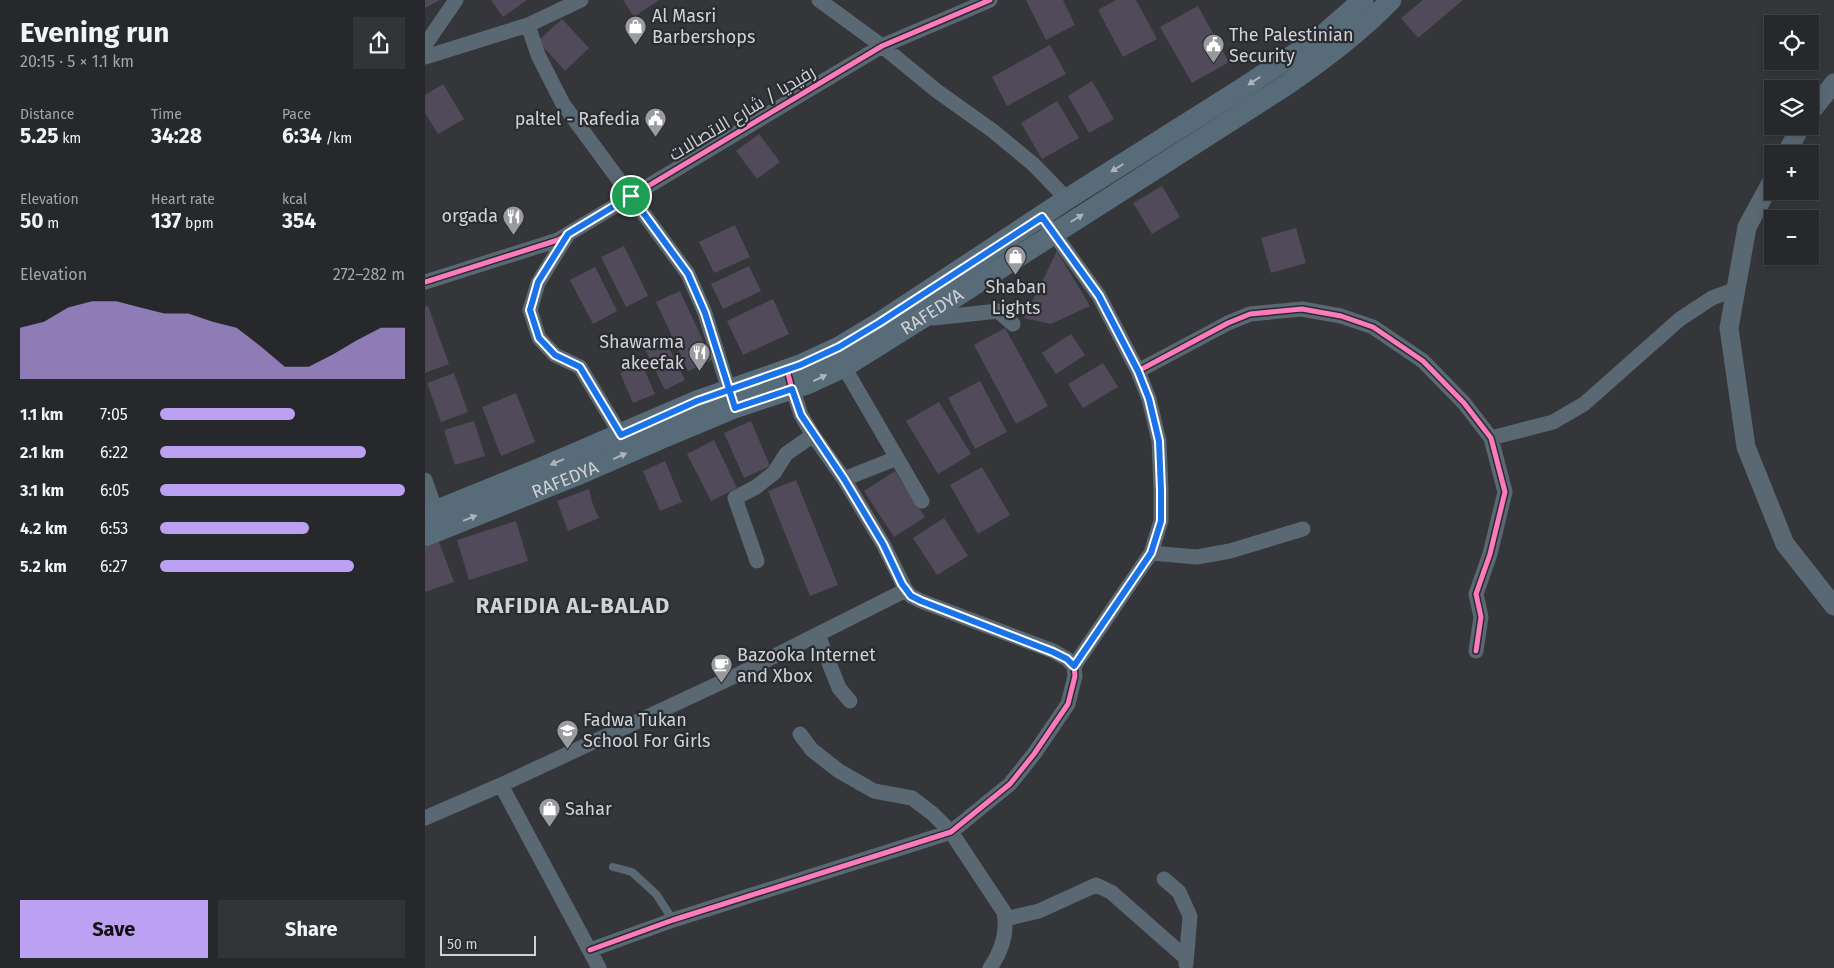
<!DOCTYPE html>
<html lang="en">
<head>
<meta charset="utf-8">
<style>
  body { margin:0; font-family:"Fira Sans",Cairo,sans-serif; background:#333437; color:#f1f3f6; height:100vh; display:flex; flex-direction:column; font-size:19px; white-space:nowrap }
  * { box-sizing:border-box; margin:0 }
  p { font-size:16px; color:#a4a6a9 }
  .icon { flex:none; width:28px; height:28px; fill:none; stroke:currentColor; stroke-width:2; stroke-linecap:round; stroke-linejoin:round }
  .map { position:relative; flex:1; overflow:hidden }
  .details { display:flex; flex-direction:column; background:#27282b; width:425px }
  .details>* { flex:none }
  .fabs { position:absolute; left:1339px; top:15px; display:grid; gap:10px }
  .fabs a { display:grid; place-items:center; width:55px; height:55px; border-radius:0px; background:#27282b; box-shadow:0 2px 8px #0003,0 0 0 1px #434447; font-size:25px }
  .scale { position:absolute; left:15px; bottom:12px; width:96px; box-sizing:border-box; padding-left:5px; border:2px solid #d1d2d5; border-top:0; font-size:14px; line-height:18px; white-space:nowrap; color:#d1d2d5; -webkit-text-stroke:4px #292c30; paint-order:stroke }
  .pin { position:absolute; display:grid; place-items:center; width:42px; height:42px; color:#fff; margin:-21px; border:2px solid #fff; border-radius:50%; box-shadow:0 1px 5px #0007 }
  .round { display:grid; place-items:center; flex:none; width:52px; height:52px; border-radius:0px; background:#333437 }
  .overview { display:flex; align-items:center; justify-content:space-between; height:85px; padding:0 20px }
  h1 { font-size:28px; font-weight:700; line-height:38px }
  .figures { display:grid; grid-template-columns:repeat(3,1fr); gap:8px; height:85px; padding:5px 20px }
  .figures div { display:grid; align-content:center }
  .figures b { font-size:21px; font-weight:700 }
  .figures small { font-size:14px; font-weight:400 }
  .figures p { font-size:14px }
  .chart { height:140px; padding:10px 20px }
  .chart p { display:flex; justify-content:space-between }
  .chart svg { width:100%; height:90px; margin-top:5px; fill:#bca0f2; opacity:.7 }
  .primary-button { display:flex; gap:10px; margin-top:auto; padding:10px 20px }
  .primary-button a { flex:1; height:58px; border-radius:0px; background:#bca0f2; color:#111; font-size:20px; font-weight:700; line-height:58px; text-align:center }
  .primary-button a+a { background:#333437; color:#f1f3f6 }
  ul { padding:0 20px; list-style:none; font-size:16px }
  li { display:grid; grid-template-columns:80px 60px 1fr; align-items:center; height:38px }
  li i { height:12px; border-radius:6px; background:#bca0f2 }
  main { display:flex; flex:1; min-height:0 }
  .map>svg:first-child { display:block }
  .building { fill:#514a5a }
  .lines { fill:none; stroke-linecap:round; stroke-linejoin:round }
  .service { stroke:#596873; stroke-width:8 }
  .minor { stroke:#596873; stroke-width:15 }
  .tertiary { stroke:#596873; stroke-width:19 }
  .secondary { stroke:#576b79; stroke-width:21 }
  .cycleway-casing { stroke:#292c30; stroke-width:8 }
  .cycleway { stroke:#fd7abc; stroke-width:5 }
  .oneway { fill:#acb3b9 }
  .route-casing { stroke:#fff; stroke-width:10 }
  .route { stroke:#1a73e8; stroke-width:6 }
  .labels { text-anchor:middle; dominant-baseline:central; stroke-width:4.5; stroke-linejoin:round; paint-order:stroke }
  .poi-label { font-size:18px; fill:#d1d2d5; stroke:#292c30; text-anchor:start }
  .street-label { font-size:18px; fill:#d1d2d5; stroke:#292c30 }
  .district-label { font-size:22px; font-weight:bold; letter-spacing:1px; fill:#d1d2d5; stroke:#292c30 }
</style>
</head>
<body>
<main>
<section class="details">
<div class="overview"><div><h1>Evening run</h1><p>20:15 · 5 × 1.1 km</p></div><a class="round"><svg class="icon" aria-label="share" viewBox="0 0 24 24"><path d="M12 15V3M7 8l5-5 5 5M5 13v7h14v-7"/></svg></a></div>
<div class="figures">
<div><p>Distance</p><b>5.25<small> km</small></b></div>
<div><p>Time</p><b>34:28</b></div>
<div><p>Pace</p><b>6:34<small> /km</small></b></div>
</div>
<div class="figures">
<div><p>Elevation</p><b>50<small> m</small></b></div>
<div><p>Heart rate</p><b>137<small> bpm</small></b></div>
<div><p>kcal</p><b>354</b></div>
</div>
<div class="chart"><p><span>Elevation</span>272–282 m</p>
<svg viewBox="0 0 160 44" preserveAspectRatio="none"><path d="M0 44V19L10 16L20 9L30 6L40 6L50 9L60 12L70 12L80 16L90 19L100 28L110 38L120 38L130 32L140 25L150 19L160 19V44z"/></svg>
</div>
<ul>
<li><b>1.1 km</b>7:05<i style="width:55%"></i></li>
<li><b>2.1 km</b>6:22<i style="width:84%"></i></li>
<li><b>3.1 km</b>6:05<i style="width:100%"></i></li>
<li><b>4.2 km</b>6:53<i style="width:61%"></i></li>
<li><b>5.2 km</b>6:27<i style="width:79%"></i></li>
</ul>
<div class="primary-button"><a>Save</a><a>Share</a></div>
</section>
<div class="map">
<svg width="1409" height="968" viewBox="0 0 1409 968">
  <rect width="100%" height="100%" fill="#343639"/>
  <path class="building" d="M0,0H15L0,8Z
    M66,0H102L78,17Z
    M198,0H234L209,17Z
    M601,0H638L650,25L621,40Z
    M691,0H711L732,39L698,57L673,10Z
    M998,0H1038L993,38L976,18Z
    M773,6L804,62L767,83L735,27Z
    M137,19L164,48L140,71L113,41Z
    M625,45L641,74L582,106L567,77Z
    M667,81L689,119L664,133L643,96Z
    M18,84L39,119L13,134L0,113V95Z
    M632,101L654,138L617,159L596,123Z
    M334,134L355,162L332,179L311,151Z
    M737,186L755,217L727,234L708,203Z
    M310,225L325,257L289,273L274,242Z
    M871,228L881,263L846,273L836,238Z
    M199,246L223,296L201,307L176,257Z
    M632,251L665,306L626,324L599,318Z
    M324,266L336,291L298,309L286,284Z
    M170,267L192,311L168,324L145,280Z
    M255,291L287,360L263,371L231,302Z
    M348,299L364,334L318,355L302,321Z
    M3,306L24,364L0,373V307Z
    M580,328L623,406L591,424L549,345Z
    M646,334L660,355L631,374L617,353Z
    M238,336L260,380L240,390L218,345Z
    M678,363L693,387L658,408L643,384Z
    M217,364L230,394L208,403L195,373Z
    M29,373L43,412L16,422L2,383Z
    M555,381L582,432L550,449L523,398Z
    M91,393L110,442L76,456L57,407Z
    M514,402L546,454L513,474L481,421Z
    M49,421L60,456L30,465L19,430Z
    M326,421L345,466L319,478L299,433Z
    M289,440L312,488L286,501L262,454Z
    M240,461L257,502L235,511L218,471Z
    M557,467L585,515L553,534L525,485Z
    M470,471L500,517L469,537L439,491Z
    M371,480L413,585L385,596L343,491Z
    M164,489L168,505L174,518L143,531L132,501Z
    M519,518L543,556L512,575L488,538Z
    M91,521L103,561L44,580L32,540Z
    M14,542L29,582L0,592V547Z"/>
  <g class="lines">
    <path class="service" d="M188,867L207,872L231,894L248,920"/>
    <path class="minor" d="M394,0L457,46L512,91L568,131L608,164L642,199
      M103,25L113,55L138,104L263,274L280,313L307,400
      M0,45L31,0
      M0,57L103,25L156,0
      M617,217L674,296L713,371L724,399L734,441L736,490V521L726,553L649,666
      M142,236L113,283L105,310L114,338L130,355L155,367L196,435
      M0,282L133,240L457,46L565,0
      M502,315L509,318L573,311L588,324
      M713,371L803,323L825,314L877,309L916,316L948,327L998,361L1039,403L1066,438L1080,492L1065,554L1051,594L1056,617L1051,651
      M1066,438L1128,422L1159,404L1255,319L1287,298L1311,289
      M472,458L497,501
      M419,479L472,458L419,367
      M0,480L11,511
      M726,553L772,557L805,551L878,529
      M332,561L310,498L331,487L349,473L361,454L388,435
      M393,635L414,688L425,701
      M375,734L387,750L414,771L449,791L487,798L508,814L526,832L579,912C583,933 577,951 565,968
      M76,785L174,968
      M0,818L76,785L312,675L481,590
      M739,879L754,892L765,916L761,964
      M580,919L614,911L671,885L686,892L761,958
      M165,950L248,920L526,832L585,784L609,754L643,704L650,676L649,666L642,659L628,651L496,601L486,596L481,590L458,544L419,479L388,435L376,415L365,381"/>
    <path class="tertiary" d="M1385,113L1409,83
      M1361,154L1376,126
      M1348,179L1322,227L1304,328L1321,447L1360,544L1409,606"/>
    <g class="secondary">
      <path d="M0,515L116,468L272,401L375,365L414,347L454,323L642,199L815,90L896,37L938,0"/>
      <path id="s1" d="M0,536L152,475L237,438L309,408L382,384L419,367L502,315L863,84C900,58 935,32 966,0"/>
    </g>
    <defs>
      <path id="cycleway" d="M0,282L133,240L457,46L565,0
        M713,371L803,323L825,314L877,309L916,316L948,327L998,361L1039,403L1066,438L1080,492L1065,554L1051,594L1056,617L1051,651
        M165,950L248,920L526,832L585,784L609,754L643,704L650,676L649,666L642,659L628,651L496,601L486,596L481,590L458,544L419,479L388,435L376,415L367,389L362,370"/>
    </defs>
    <use href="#cycleway" class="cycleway-casing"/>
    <use href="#cycleway" class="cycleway"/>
  </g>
  <defs><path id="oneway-solid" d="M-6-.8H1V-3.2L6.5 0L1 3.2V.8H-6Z" transform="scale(1.25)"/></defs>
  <g class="oneway">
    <use href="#oneway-solid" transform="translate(829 81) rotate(146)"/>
    <use href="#oneway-solid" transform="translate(692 168) rotate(148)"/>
    <use href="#oneway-solid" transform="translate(652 218) rotate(-32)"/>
    <use href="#oneway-solid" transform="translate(395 378) rotate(-25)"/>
    <use href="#oneway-solid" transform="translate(195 456) rotate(-24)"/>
    <use href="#oneway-solid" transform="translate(132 462) rotate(157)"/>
    <use href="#oneway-solid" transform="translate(45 518) rotate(-22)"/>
  </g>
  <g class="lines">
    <defs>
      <path id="route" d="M206,196L263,274L280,313L310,408L367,389L376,415L419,479L458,544L477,584L486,596L496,601L628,652L642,659L649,666L726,553L736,521V490L734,441L724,399L713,371L674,296L617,217L454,323L414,347L375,365L272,401L196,435L155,367L130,355L114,338L105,310L113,282L143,234L206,196"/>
    </defs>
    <use href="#route" class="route-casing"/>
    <use href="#route" class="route"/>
  </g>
  <defs>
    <symbol id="shop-pin" viewBox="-11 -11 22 30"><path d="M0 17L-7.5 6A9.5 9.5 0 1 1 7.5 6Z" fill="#9a9b9e" stroke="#292c30"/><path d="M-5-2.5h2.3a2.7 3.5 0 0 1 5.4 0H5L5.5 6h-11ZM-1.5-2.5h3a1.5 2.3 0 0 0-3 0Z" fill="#fff"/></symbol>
    <symbol id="civic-pin" viewBox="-11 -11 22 30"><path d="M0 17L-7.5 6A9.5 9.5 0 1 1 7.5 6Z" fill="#9a9b9e" stroke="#292c30"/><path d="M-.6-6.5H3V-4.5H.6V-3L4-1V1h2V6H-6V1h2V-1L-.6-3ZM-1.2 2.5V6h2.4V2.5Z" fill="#fff"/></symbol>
    <symbol id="restaurant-pin" viewBox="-11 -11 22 30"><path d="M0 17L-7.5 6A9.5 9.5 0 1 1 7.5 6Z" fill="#9a9b9e" stroke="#292c30"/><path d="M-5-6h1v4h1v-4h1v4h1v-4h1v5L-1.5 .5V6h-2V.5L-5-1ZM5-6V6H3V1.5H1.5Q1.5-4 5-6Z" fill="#fff"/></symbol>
    <symbol id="cafe-pin" viewBox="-11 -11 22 30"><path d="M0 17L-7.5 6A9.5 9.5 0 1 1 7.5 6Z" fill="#9a9b9e" stroke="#292c30"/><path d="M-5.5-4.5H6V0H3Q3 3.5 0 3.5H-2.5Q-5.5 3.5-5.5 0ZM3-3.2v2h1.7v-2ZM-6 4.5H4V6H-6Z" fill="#fff"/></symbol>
    <symbol id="school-pin" viewBox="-11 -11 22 30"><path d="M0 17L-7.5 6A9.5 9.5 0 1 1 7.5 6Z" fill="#9a9b9e" stroke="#292c30"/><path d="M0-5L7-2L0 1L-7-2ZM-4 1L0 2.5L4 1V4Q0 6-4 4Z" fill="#fff"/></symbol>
  </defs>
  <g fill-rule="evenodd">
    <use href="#shop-pin" x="198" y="14" width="25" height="34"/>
    <use href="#civic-pin" x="776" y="32" width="25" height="34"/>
    <use href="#civic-pin" x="218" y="106" width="25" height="34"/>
    <use href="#restaurant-pin" x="76" y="204" width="25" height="34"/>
    <use href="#shop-pin" x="578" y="244" width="25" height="34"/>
    <use href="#restaurant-pin" x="262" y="340" width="25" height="34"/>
    <use href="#cafe-pin" x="284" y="652" width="25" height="34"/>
    <use href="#school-pin" x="130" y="718" width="25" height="34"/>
    <use href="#shop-pin" x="112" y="796" width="25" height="34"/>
  </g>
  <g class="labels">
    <g class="poi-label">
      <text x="227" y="16">Al Masri<tspan x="227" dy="21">Barbershops</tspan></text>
      <text x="804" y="35">The Palestinian<tspan x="804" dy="21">Security</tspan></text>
      <text x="215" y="119" text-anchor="end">paltel - Rafedia</text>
      <text x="73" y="216" text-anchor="end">orgada</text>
      <text x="591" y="287" text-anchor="middle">Shaban<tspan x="591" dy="21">Lights</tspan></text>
      <text x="259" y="342" text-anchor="end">Shawarma<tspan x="259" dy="21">akeefak</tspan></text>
      <text x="312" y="655">Bazooka Internet<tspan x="312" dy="21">and Xbox</tspan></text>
      <text x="158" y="720">Fadwa Tukan<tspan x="158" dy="21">School For Girls</tspan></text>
      <text x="140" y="809">Sahar</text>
    </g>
    <g class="street-label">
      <text transform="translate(317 113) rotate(-31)">رفيديا / شارع الاتصالات</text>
      <text stroke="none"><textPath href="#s1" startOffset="556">RAFEDYA</textPath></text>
      <text stroke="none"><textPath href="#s1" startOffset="151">RAFEDYA</textPath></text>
    </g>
    <g class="district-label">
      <text x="148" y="605">RAFIDIA AL-BALAD</text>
    </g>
  </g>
</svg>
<div class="fabs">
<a><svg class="icon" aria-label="locate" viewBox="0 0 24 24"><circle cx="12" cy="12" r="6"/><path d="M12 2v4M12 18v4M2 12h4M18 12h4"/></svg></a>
<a><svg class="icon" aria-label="layers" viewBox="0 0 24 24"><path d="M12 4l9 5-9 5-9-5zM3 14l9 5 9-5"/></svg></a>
<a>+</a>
<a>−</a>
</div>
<div class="scale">50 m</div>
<div class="pin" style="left:206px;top:196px;background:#1e9e55"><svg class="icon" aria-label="arrive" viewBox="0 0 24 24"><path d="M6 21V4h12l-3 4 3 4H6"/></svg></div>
</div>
</main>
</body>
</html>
